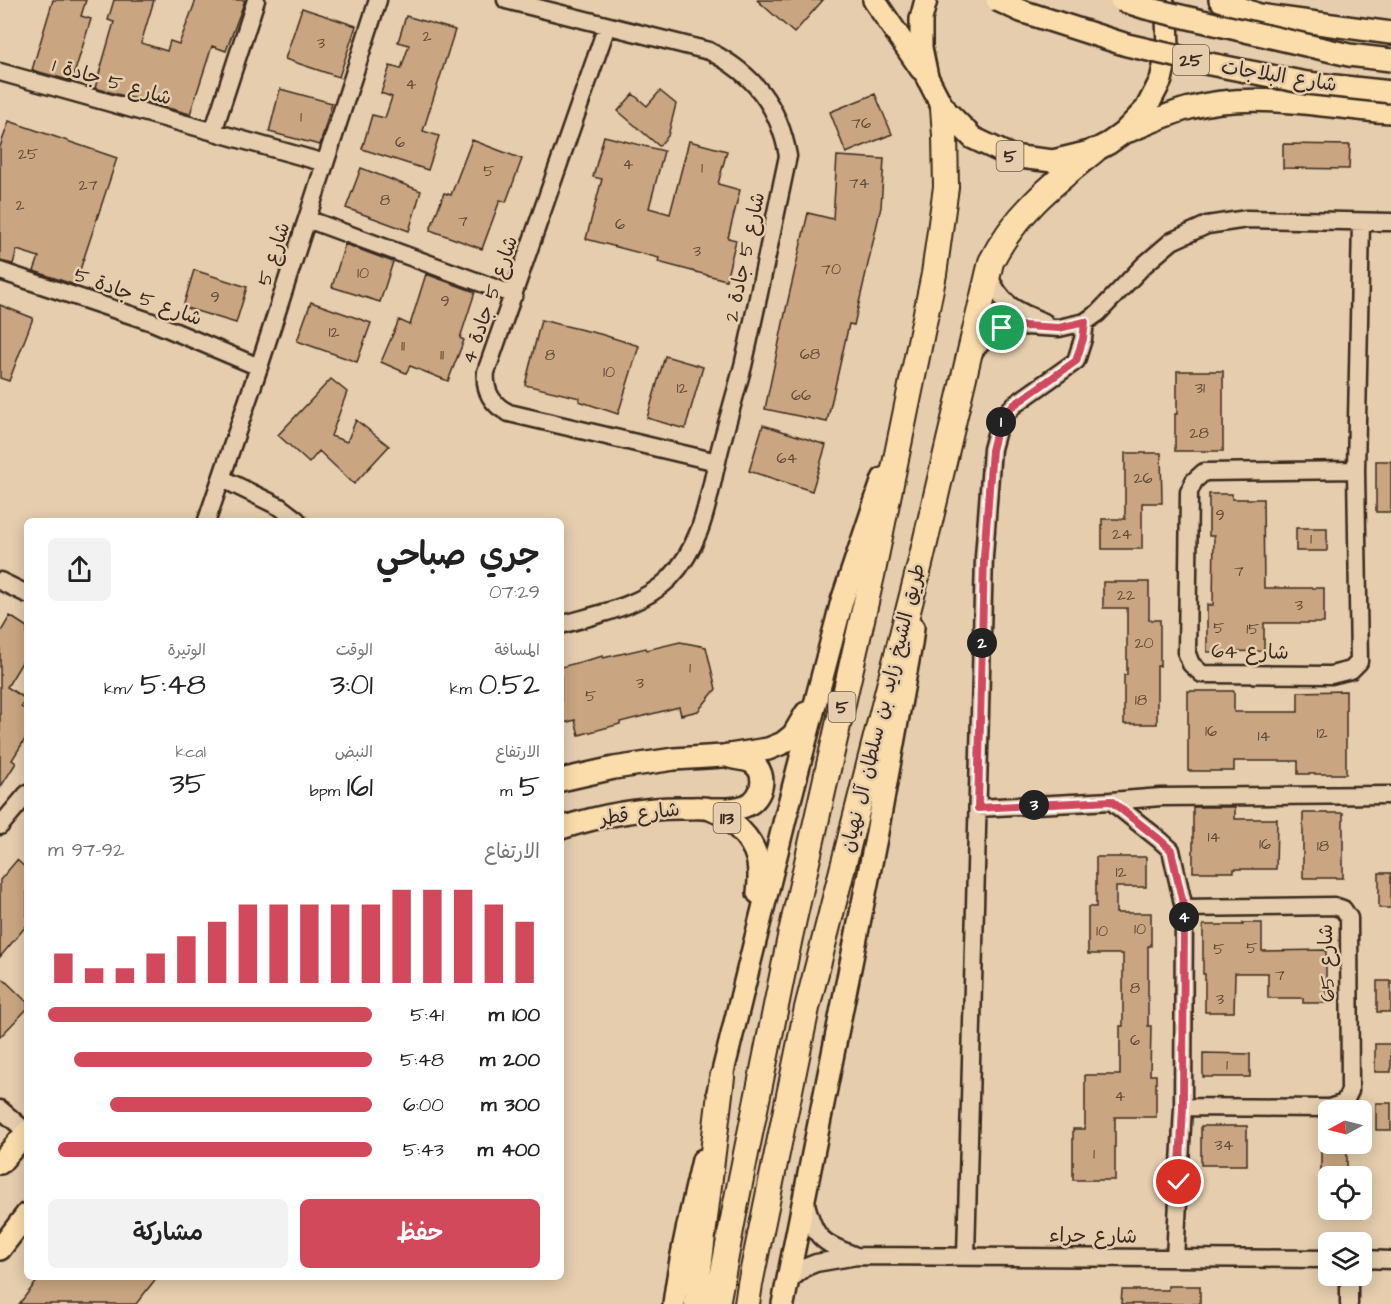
<!DOCTYPE html>
<html lang="ar">
<head>
<meta charset="utf-8">
<style>
  body { margin:0; font-family:"Architects Daughter","Playpen Sans Arabic",sans-serif; background:#f2f2f2; color:#222; direction:rtl; height:100vh; display:flex; flex-direction:column; font-size:22px; white-space:nowrap }
  * { box-sizing:border-box; margin:0 }
  p { font-size:20px; color:#767676 }
  .icon { flex:none; width:33px; height:33px; fill:none; stroke:currentColor; stroke-width:2; stroke-linecap:round; stroke-linejoin:round }
  .map { position:relative; flex:1; overflow:hidden; direction:ltr }
  .details { position:absolute; left:24px; top:518px; width:540px; height:762px; display:flex; flex-direction:column; background:#fff; border-radius:9px; box-shadow:0 3px 15px #0003; direction:rtl }
  .details>* { flex:none }
  .needle { width:39px; rotate:263deg }
  .buttons { position:absolute; left:1318px; top:1100px; display:grid; gap:12px }
  .buttons a { display:grid; place-items:center; width:54px; height:54px; border-radius:9px; background:#fff; box-shadow:0 3px 15px #0003; font-size:30px }
  .pin { position:absolute; display:grid; place-items:center; width:51px; height:51px; color:#fff; margin:-26px; border:3px solid #fff; border-radius:50%; box-shadow:0 2px 6px #0007 }
  .km { position:absolute; width:30px; height:30px; margin:-15px; border-radius:50%; background:#222; color:#fff; font-size:16px; line-height:30px; text-align:center }
  .round { display:grid; place-items:center; flex:none; width:63px; height:63px; border-radius:9px; background:#f2f2f2 }
  .overview { display:flex; align-items:center; justify-content:space-between; height:102px; padding:0 24px }
  h1 { font-size:33px; font-weight:600; line-height:45px }
  .metrics { display:grid; grid-template-columns:repeat(3,1fr); gap:9px; height:102px; padding:6px 24px }
  .metrics div { display:grid; align-content:center }
  .metrics b { font-size:30px; font-weight:600 }
  .metrics small { font-size:16px; font-weight:400 }
  .metrics p { font-size:16px }
  .chart { height:168px; padding:12px 24px }
  .chart p { display:flex; justify-content:space-between }
  .chart svg { width:100%; height:108px; margin-top:6px; stroke:#d1495b; stroke-width:6 }
  .button { display:flex; gap:12px; margin-top:auto; padding:12px 24px }
  .button a { flex:1; height:69px; border-radius:9px; background:#d1495b; color:#fff; font-size:24px; font-weight:600; line-height:69px; text-align:center }
  .button a+a { background:#f2f2f2; color:#222 }
  ul { padding:0 24px; list-style:none; font-size:20px }
  li { display:grid; grid-template-columns:96px 72px 1fr; align-items:center; height:45px }
  li i { height:15px; border-radius:8px; background:#d1495b }
  .map>svg:first-child { display:block }
  .building { fill:#c9a681; stroke:#3b2a1e; stroke-width:1.5 }
  .lines { fill:none; stroke-linecap:round; stroke-linejoin:round }
  .minor-casing { stroke:#3b2a1e; stroke-width:21 }
  .major-casing { stroke:#3b2a1e; stroke-width:26 }
  .highway-casing { stroke:#3b2a1e; stroke-width:28 }
  .minor { stroke:#e5cdad; stroke-width:16 }
  .major { stroke:#faddab; stroke-width:21 }
  .highway { stroke:#faddab; stroke-width:24 }
  .major-bridge-casing { stroke:#3b2a1e; stroke-width:26; stroke-linecap:butt }
  .major-bridge { stroke:#faddab; stroke-width:21 }
  .route-casing { stroke:#fff; stroke-width:12 }
  .route { stroke:#d1495b; stroke-width:8 }
  .labels { text-anchor:middle; dominant-baseline:central; stroke-width:5; stroke-linejoin:round; paint-order:stroke }
  .number-label { font-size:16px; fill:#5e4937 }
  .shield { fill:#e5cdad; stroke:#6e5b49; stroke-width:1.5 }
  .shield-label { font-size:18px; font-weight:bold; fill:#3b2a1e }
  .street-label { font-size:20px; fill:#3b2a1e; stroke:#e5cdad }
</style>
</head>
<body>
<div class="map">
<svg width="1391" height="1304" viewBox="0 0 1391 1304">
  <rect width="100%" height="100%" fill="#e5cdad"/>
  <filter id="ink" filterUnits="userSpaceOnUse"><feTurbulence type="fractalNoise" baseFrequency=".0167" numOctaves="2"/><feDisplacementMap in="SourceGraphic" scale="12" xChannelSelector="R" yChannelSelector="G"/><feConvolveMatrix kernelMatrix="1 2 1 2 8 2 1 2 1" color-interpolation-filters="sRGB"/></filter>
  <g filter="url(#ink)">
    <path class="building" d="M53,0H86L81,16L91,19L72,81L32,70Z
      M114,0H154L141,43L167,51L170,41L179,44L196,0H245L226,51L212,46L190,114L95,88L114,22L108,20Z
      M757,0H823L794,33Z
      M302,8L356,26L339,77L285,59Z
      M406,16L455,30L423,131L439,136L428,170L362,149L372,115L385,118L392,97L381,93L390,66L401,69L409,45L398,42Z
      M280,89L332,103L320,145L269,132Z
      M660,91L676,104L668,136L659,146L618,111L633,94L647,106Z
      M875,94L892,134L846,153L830,112Z
      M9,121L117,158L75,285L34,271L39,257L17,250L13,264L0,261V147Z
      M604,136L664,151L649,208L670,214L689,141L727,151L718,184L740,190L728,238L736,240L726,280L658,262L659,258L586,239L602,179L593,177Z
      M472,140L522,159L506,202L500,200L482,249L430,230L444,193L451,195Z
      M1283,144L1350,145L1349,169L1283,168Z
      M837,156L884,159L881,207L854,325L849,324L827,422L765,409L786,309L808,213L833,219Z
      M361,168L421,191L409,231L346,208Z
      M345,244L393,262L380,302L332,287Z
      M194,270L247,287L236,323L183,307Z
      M426,274L475,292L460,338L464,340L448,381L410,366L406,373L381,362L399,320L410,325Z
      M311,302L371,323L357,362L297,341Z
      M0,305L33,318L9,381L0,378Z
      M541,320L600,334L639,346L618,414L579,401L580,398L525,385Z
      M665,356L703,367L685,429L647,418Z
      M1177,371H1223V451H1175V414H1177Z
      M331,379L347,392L331,436L347,442L356,420L389,446L354,484L319,451L309,463L278,435Z
      M763,425L826,445L812,491L749,471Z
      M1125,453H1161L1162,503H1142V549H1102V519H1125Z
      M1376,461H1391V512H1376Z
      M1209,494H1232V499H1263L1264,588H1324V623H1264V651L1207,652V605H1213L1214,536H1209Z
      M1296,528H1327V551H1296Z
      M1103,582H1149V620H1160V666H1157V724H1124V675H1127V608H1103Z
      M10,616L27,627V654L7,687L26,699L21,707L27,710V736L12,760L16,763L0,788V633Z
      M680,642L706,647L716,689L698,711L681,715L679,707L620,722V724L579,735L575,720L561,724V667L603,656V658L646,648L647,650Z
      M1188,691H1234V712H1298V692L1346,691V774H1298V761H1234V771H1188Z
      M1193,807H1235V819H1277L1276,869H1234V872H1193Z
      M1303,813H1343V878H1303Z
      M1096,857H1146V887H1116V913H1151V946H1148V1026H1151L1150,1075H1156V1117H1115V1180H1073V1129H1085V1075H1120V1026H1123V954H1088V907H1096Z
      M17,860L27,869V925L0,957V880Z
      M1379,873H1391V908H1379Z
      M1243,923H1262V951L1326,950V1003H1303V998H1268V973H1235L1234,1012H1205V974H1203V925H1243Z
      M0,976L27,1002V1009L0,1037Z
      M1377,981H1391V1012H1377Z
      M1375,1044H1391V1072H1375Z
      M1203,1053L1250,1054V1077H1203Z
      M1376,1103H1391V1130H1376Z
      M1201,1126H1247V1165H1201Z
      M1321,1150H1347V1176H1321Z
      M41,1276H158L136,1304H19Z
      M1168,1286H1200V1304H1121L1122,1290H1168Z"/>
    <g class="lines">
      <defs>
        <path id="minor" d="M506,0L709,51C754,74 779,106 788,156C773,226 759,296 743,366C736,392 728,419 721,445C708,494 706,541 669,579C640,607 598,614 561,625
          M607,26L486,372C484,391 492,405 509,413L717,462
          M0,72L325,163
          M213,132L256,0
          M307,219L514,295
          M0,271L152,322L259,367
          M988,274C1002,306 1015,310 1044,322
          M972,355L976,349L987,337L1002,328L1025,326L1059,328L1085,322L1098,313L1144,265L1172,241L1207,225L1247,219L1391,222
          M1356,470L1204,472L1194,481L1189,492L1187,654L1191,664L1202,674L1331,675L1351,670L1359,662L1356,470L1361,222
          M223,479L280,507L297,520
          M207,520L259,367L378,0
          M0,581L27,594
          M1111,801L1160,840L1171,850L1184,908L1183,1107L1175,1258
          M978,808L1111,801L1161,797L1391,795
          M0,826L27,794
          M1183,1107L1329,1108L1344,1103L1350,1091L1349,918L1343,909L1334,906L1184,908
          M0,1109L27,1132
          M805,1199C814,1238 820,1242 856,1256
          M966,1256L984,557L992,449L998,427L1004,416L1014,405L1076,361L1083,339L1085,322
          M1362,1259L1391,1260
          M786,1283L806,1267L816,1263L857,1256L1329,1259
          M1349,1304V1275"/>
        <path id="major" d="M874,0L921,69
          M926,0L921,19V48L927,77L943,108L973,138L1011,156L1053,161L1094,151L1109,143L1123,133L1146,109L1161,80L1168,49L1167,16L1162,0
          M1220,0L1259,15L1391,33
          M1129,131C1149,123 1170,113 1190,108C1248,92 1317,105 1376,111L1391,112
          M561,780L614,768L674,759L723,756L768,749L783,743L793,735L806,713
          M712,809C723,809 735,810 745,806C764,799 769,770 749,761C743,759 736,759 730,757
          M561,828C602,815 645,807 687,808C694,808 703,807 710,809C722,813 732,821 740,830C759,849 761,867 758,893
          M718,1092L785,819L842,601L883,479
          M0,1163L27,1132
          M0,1249L27,1214
          M674,1304C680,1256 692,1208 703,1160
          M783,1304L876,838L911,644L913,627"/>
        <path id="highway" d="M697,1304L698,1277L722,1077
          M717,1304L737,1198L790,937L873,571L934,274L946,187L945,135L943,108
          M747,1304L750,1284L807,1008L920,564L991,262C1014,215 1054,183 1094,151"/>
      </defs>
      <use href="#minor" class="minor-casing"/>
      <use href="#major" class="major-casing"/>
      <use href="#highway" class="highway-casing"/>
      <use href="#minor" class="minor"/>
      <use href="#major" class="major"/>
      <use href="#highway" class="highway"/>
      <defs>
        <path id="major-bridge" d="M997,0L1021,11L1127,45L1210,64L1307,83L1391,92
          M1121,0L1146,8L1349,55L1391,60"/>
      </defs>
      <use href="#major-bridge" class="major-bridge-casing"/>
      <use href="#major-bridge" class="major-bridge"/>
    </g>
  </g>
  <g class="lines" filter="url(#ink)">
    <defs>
      <path id="route" d="M1002,328L1025,326L1059,328L1085,322L1083,339L1076,361L1014,405L1004,416L998,426L992,450L984,557L978,808L1111,801L1160,840L1171,850L1184,908L1183,1107L1179,1182"/>
    </defs>
    <use href="#route" class="route-casing"/>
    <use href="#route" class="route"/>
  </g>
  <g class="labels">
    <g class="number-label">
      <text x="427" y="36">2</text>
      <text x="321" y="43">3</text>
      <text x="411" y="84">4</text>
      <text x="301" y="117">1</text>
      <text x="861" y="123">76</text>
      <text x="400" y="142">6</text>
      <text x="28" y="154">25</text>
      <text x="628" y="164">4</text>
      <text x="702" y="168">1</text>
      <text x="489" y="171">5</text>
      <text x="859" y="183">74</text>
      <text x="88" y="185">27</text>
      <text x="385" y="200">8</text>
      <text x="20" y="205">2</text>
      <text x="463" y="221">7</text>
      <text x="620" y="224">6</text>
      <text x="697" y="251">3</text>
      <text x="831" y="269">70</text>
      <text x="363" y="273">10</text>
      <text x="215" y="297">9</text>
      <text x="445" y="301">9</text>
      <text x="334" y="332">12</text>
      <text x="403" y="346">11</text>
      <text x="810" y="354">68</text>
      <text x="442" y="355">11</text>
      <text x="550" y="355">8</text>
      <text x="609" y="372">10</text>
      <text x="682" y="388">12</text>
      <text x="1200" y="388">31</text>
      <text x="801" y="395">66</text>
      <text x="1199" y="433">28</text>
      <text x="787" y="458">64</text>
      <text x="1143" y="478">26</text>
      <text x="1220" y="515">9</text>
      <text x="1122" y="534">24</text>
      <text x="1311" y="539">1</text>
      <text x="1239" y="571">7</text>
      <text x="1126" y="595">22</text>
      <text x="1299" y="605">3</text>
      <text x="1219" y="628">5</text>
      <text x="1253" y="629">15</text>
      <text x="1144" y="643">20</text>
      <text x="690" y="668">1</text>
      <text x="640" y="683">3</text>
      <text x="591" y="696">5</text>
      <text x="1141" y="700">18</text>
      <text x="1211" y="731">16</text>
      <text x="1322" y="733">12</text>
      <text x="1264" y="736">14</text>
      <text x="1214" y="837">14</text>
      <text x="1265" y="844">16</text>
      <text x="1323" y="846">18</text>
      <text x="1121" y="872">12</text>
      <text x="1140" y="929">10</text>
      <text x="1102" y="931">10</text>
      <text x="1252" y="948">5</text>
      <text x="1219" y="949">5</text>
      <text x="1280" y="975">7</text>
      <text x="1135" y="988">8</text>
      <text x="1220" y="999">3</text>
      <text x="1135" y="1040">6</text>
      <text x="1227" y="1065">1</text>
      <text x="1120" y="1096">4</text>
      <text x="1224" y="1145">34</text>
      <text x="1094" y="1154">1</text>
    </g>
    <g class="shield">
      <rect x="1173" y="45" width="36" height="30" rx="4.5"/>
      <rect x="996.5" y="141" width="27" height="30" rx="4.5"/>
      <rect x="828.5" y="692" width="27" height="30" rx="4.5"/>
      <rect x="713.5" y="803" width="27" height="30" rx="4.5"/>
    </g>
    <g class="shield-label">
      <text x="1191" y="60">25</text>
      <text x="1010" y="156">5</text>
      <text x="842" y="707">5</text>
      <text x="727" y="818">113</text>
    </g>
    <g class="street-label">
      <text transform="translate(1279 76) rotate(9)">شارع البلاجات</text>
      <text transform="translate(112 82) rotate(16)">شارع 5 جادة 1</text>
      <text transform="translate(274 254) rotate(-72)">شارع 5</text>
      <text transform="translate(745 257) rotate(-78)">شارع 5 جادة 2</text>
      <text transform="translate(138 297) rotate(20)">شارع 5 جادة 5</text>
      <text transform="translate(490 300) rotate(-71)">شارع 5 جادة 4</text>
      <text transform="translate(1250 652) rotate(1)">شارع 64</text>
      <text transform="translate(883 708) rotate(-76)">طريق الشيخ زايد بن سلطان آل نهيان</text>
      <text transform="translate(640 814) rotate(-7)">شارع قطر</text>
      <text transform="translate(1327 963) rotate(-92)">شارع 65</text>
      <text transform="translate(1093 1236) rotate(1)">شارع حراء</text>
    </g>
  </g>
</svg>
<div class="buttons">
<a><svg class="needle" viewBox="-14 -14 28 28"><path d="M0-13l5 13h-10z" fill="#e53935"/><path d="M0 13l5-13h-10z" fill="#767676"/></svg></a>
<a><svg class="icon" aria-label="locate" viewBox="0 0 24 24"><circle cx="12" cy="12" r="6"/><path d="M12 2v4M12 18v4M2 12h4M18 12h4"/></svg></a>
<a><svg class="icon" aria-label="layers" viewBox="0 0 24 24"><path d="M12 4l9 5-9 5-9-5zM3 14l9 5 9-5"/></svg></a>
</div>
<div class="pin" style="left:1002px;top:328px;background:#1e9e55"><svg class="icon" aria-label="arrive" viewBox="0 0 24 24"><path d="M6 21V4h12l-3 4 3 4H6"/></svg></div>
<div class="pin" style="left:1179px;top:1182px;background:#d93025"><svg class="icon" aria-label="check" viewBox="0 0 24 24"><path d="M5 12l5 5 9-10"/></svg></div>
<b class="km" style="left:1001px;top:422px">1</b>
<b class="km" style="left:982px;top:643px">2</b>
<b class="km" style="left:1034px;top:805px">3</b>
<b class="km" style="left:1184px;top:917px">4</b>
<section class="details">
<div class="overview"><div><h1>جري صباحي</h1><p>07:29</p></div><a class="round"><svg class="icon" aria-label="share" viewBox="0 0 24 24"><path d="M12 15V3M7 8l5-5 5 5M5 13v7h14v-7"/></svg></a></div>
<div class="metrics">
<div><p>المسافة</p><b>0.52<small> km</small></b></div>
<div><p>الوقت</p><b>3:01</b></div>
<div><p>الوتيرة</p><b>5:48<small> /km</small></b></div>
</div>
<div class="metrics">
<div><p>الارتفاع</p><b>5<small> m</small></b></div>
<div><p>النبض</p><b>161<small> bpm</small></b></div>
<div><p>kcal</p><b>35</b></div>
</div>
<div class="chart"><p><span>الارتفاع</span>92–97 m</p>
<svg viewBox="0 0 160 44" preserveAspectRatio="none"><path d="M5 44V32M15 44V38M25 44V38M35 44V32M45 44V25M55 44V19M65 44V12M75 44V12M85 44V12M95 44V12M105 44V12M115 44V6M125 44V6M135 44V6M145 44V12M155 44V19"/></svg>
</div>
<ul>
<li><b>100 m</b>5:41<i style="width:100%"></i></li>
<li><b>200 m</b>5:48<i style="width:92%"></i></li>
<li><b>300 m</b>6:00<i style="width:81%"></i></li>
<li><b>400 m</b>5:43<i style="width:97%"></i></li>
</ul>
<div class="button"><a>حفظ</a><a>مشاركة</a></div>
</section>
</div>
</body>
</html>
